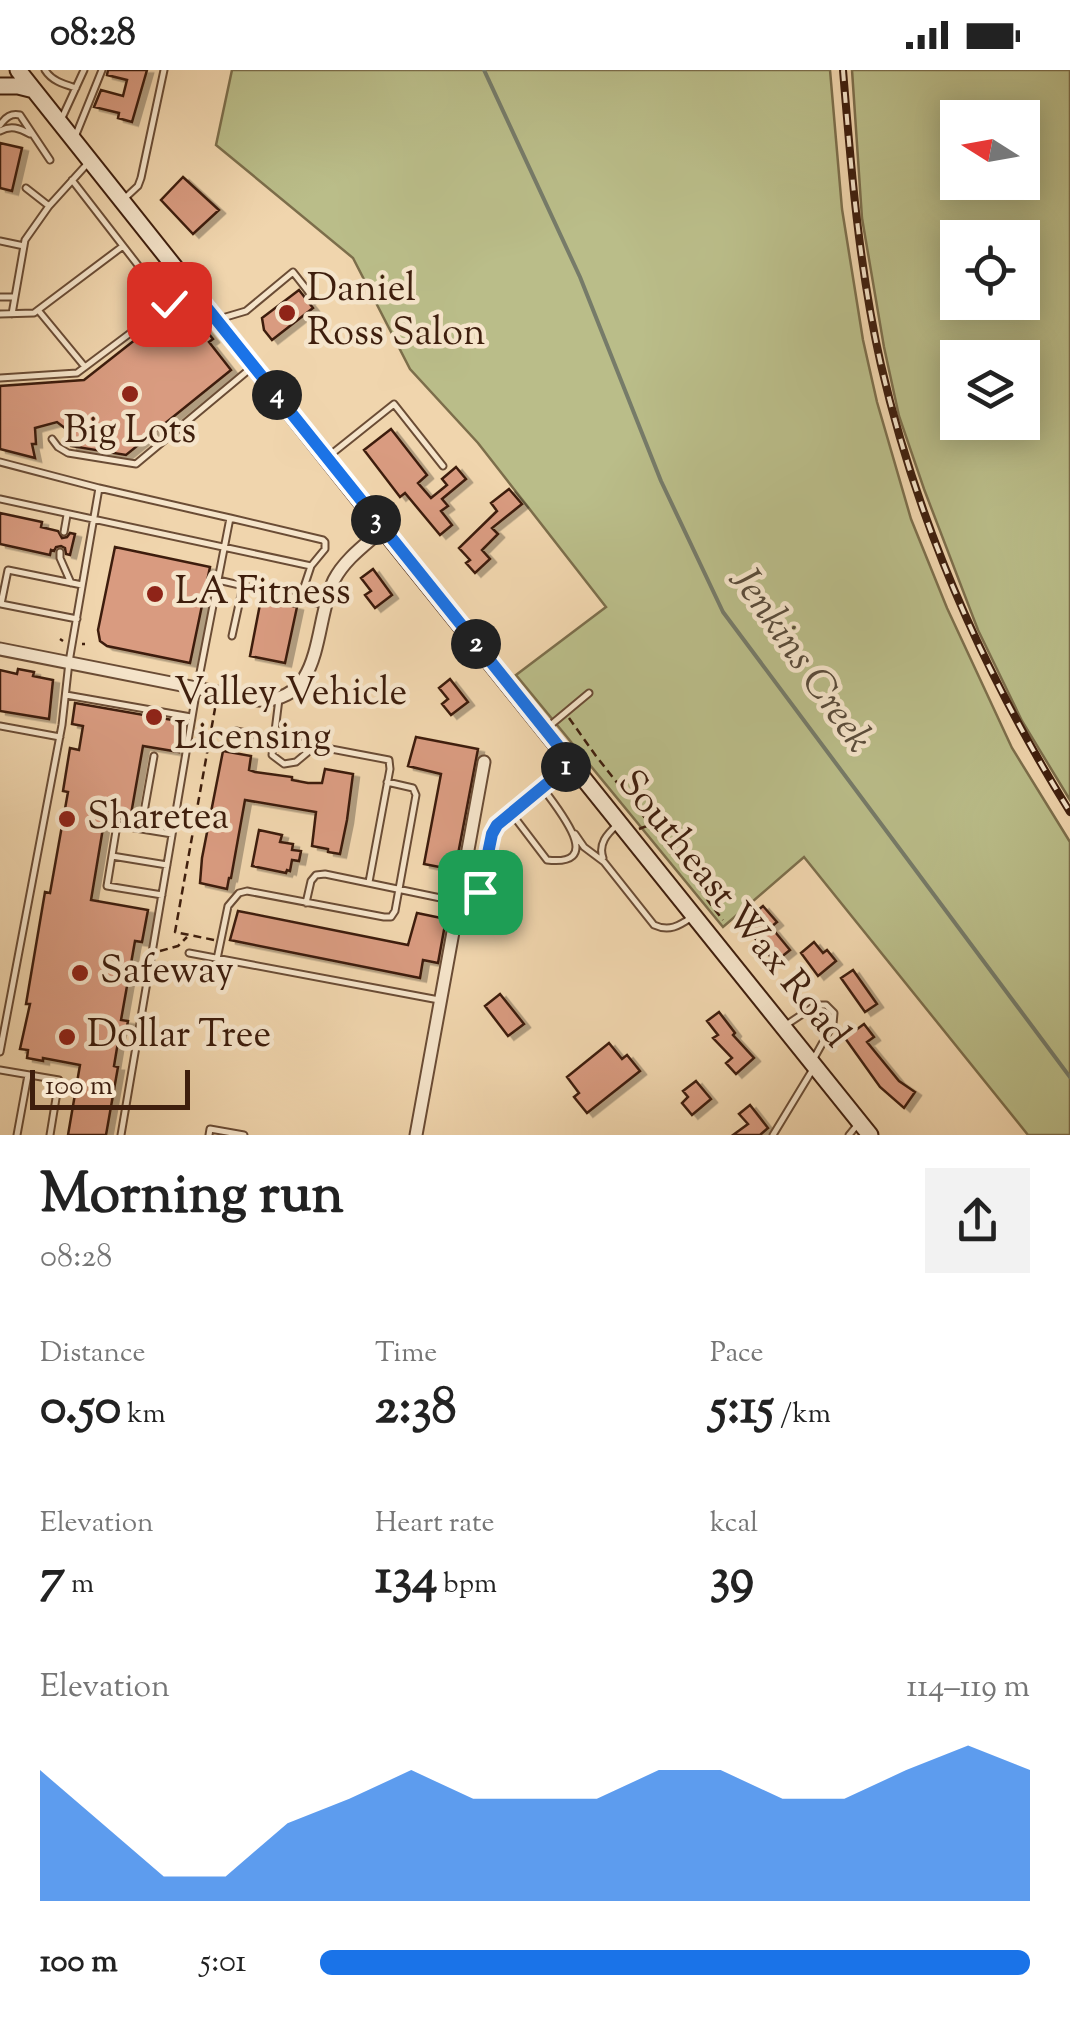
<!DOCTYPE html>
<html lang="en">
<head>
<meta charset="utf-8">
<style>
  body { margin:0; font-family:"Sorts Mill Goudy",serif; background:#f2f2f2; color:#222; height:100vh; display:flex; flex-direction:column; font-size:38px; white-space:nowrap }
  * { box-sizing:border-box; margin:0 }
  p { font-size:32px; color:#767676 }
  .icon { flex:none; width:55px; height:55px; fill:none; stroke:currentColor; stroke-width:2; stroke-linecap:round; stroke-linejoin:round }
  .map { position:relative; height:1065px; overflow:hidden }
  .drawer { display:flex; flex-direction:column; background:#fff; flex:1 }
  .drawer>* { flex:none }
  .needle { width:65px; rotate:281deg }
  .tools { position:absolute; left:940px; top:30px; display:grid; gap:20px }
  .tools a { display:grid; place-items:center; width:100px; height:100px; border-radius:0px; background:#fff; box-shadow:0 5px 25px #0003; font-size:50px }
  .scale { position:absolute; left:30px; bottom:25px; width:160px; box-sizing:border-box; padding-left:10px; border:5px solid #3e1e0d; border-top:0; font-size:28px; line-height:35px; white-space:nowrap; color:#3e1e0d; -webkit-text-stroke:8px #f5e4ca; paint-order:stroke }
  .pin { position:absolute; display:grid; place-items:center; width:85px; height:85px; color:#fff; margin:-42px; border-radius:20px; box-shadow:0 5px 15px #0006 }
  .km { position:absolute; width:50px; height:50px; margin:-25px; border-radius:50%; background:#222; color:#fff; font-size:28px; line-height:50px; text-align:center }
  .round { display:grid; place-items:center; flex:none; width:105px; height:105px; border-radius:0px; background:#f2f2f2 }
  .headline { display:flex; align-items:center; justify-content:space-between; height:170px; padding:0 40px }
  h1 { font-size:55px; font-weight:700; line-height:75px }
  .metrics { display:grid; grid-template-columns:repeat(3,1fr); gap:15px; height:170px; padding:10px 40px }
  .metrics div { display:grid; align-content:center }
  .metrics b { font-size:50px; font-weight:700 }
  .metrics small { font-size:28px; font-weight:400 }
  .metrics p { font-size:28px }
  .chart { height:280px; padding:20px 40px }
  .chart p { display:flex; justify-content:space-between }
  .chart svg { width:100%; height:180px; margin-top:10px; fill:#1a73e8; opacity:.7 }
  ul { padding:0 40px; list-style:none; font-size:32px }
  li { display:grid; grid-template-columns:160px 120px 1fr; align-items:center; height:75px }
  li i { height:25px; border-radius:12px; background:#1a73e8 }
  .status { display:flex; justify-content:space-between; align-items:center; height:70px; padding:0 50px; background:#fff; direction:ltr }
  .status svg { height:28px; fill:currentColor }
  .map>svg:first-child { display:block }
  .green { fill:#babd89; stroke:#7c6e4b; stroke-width:2.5; fill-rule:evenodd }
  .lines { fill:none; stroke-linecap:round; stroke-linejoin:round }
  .stream { stroke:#767b69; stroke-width:4 }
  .building { fill:#d99b80; stroke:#3e1e0d; stroke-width:2.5; filter:url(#shadow) }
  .lane-casing { stroke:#6a4c35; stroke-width:9 }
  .street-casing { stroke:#6a4c35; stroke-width:15 }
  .secondary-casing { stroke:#3e1e0d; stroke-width:19 }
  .path { stroke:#3e1e0d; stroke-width:2.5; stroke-dasharray:8 5; stroke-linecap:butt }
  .lane { stroke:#f5e4ca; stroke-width:5 }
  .street { stroke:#f5e4ca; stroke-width:11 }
  .secondary { stroke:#f5e4ca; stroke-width:15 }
  .rail-casing { stroke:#3e1e0d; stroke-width:8 }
  .rail { stroke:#f5e4ca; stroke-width:4; stroke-dasharray:11; stroke-linecap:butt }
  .route-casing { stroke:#fff; stroke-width:20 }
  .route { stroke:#1a73e8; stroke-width:12 }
  .poi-dot { fill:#8f2418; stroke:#f5e4ca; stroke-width:4 }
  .labels { text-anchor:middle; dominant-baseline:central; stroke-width:9; stroke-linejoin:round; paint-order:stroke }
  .poi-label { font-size:38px; fill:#3e1e0d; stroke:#f5e4ca; text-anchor:start }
  .street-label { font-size:38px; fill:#3e1e0d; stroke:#f5e4ca }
  .water-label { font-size:40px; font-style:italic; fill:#5a4c3b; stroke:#f5e4ca }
</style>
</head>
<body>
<div class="status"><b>08:28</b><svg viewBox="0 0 49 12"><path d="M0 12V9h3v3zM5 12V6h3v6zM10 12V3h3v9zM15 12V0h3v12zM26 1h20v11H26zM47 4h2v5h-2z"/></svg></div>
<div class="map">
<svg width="1070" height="1065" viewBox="0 0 1070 1065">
  <defs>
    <filter id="shadow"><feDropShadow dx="6" dy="3.5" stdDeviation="0" flood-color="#0004"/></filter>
  </defs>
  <rect width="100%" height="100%" fill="#f0d5ad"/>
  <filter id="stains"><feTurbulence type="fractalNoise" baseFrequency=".002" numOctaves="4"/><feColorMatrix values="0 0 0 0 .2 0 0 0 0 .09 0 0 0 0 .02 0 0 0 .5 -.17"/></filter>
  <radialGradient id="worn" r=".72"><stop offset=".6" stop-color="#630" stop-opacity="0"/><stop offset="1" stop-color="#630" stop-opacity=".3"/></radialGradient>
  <path class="green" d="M232,0H830L842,139L863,270L877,332L911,449L947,538L1012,678L1070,772V1065H1028L804,787L723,857L516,605L606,537L478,373L410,299L353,188L216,75Z
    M852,0H1070V730L1022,651L978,560L924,419L899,346L884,277L862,148ZM958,48H1022V112H958ZM958,168H1022V232H958ZM958,288H1022V352H958Z"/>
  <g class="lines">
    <path class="stream" d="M484,0L580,207L661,411L723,542L1070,1007"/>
  </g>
  <path class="building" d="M108,0H147L132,52L118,48L119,43L94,37L101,20L123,26L127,10L107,5Z
    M0,73L22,78L12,121L0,118Z
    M183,107L219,140L193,164L161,130Z
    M299,220L313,238L272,270L264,260L262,248Z
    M183,232L213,269L209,272L231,300L126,385L71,376L70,362L57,352L35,358L36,374H32L35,388L0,379V316L84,310Z
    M391,359L427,405L418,413L431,428L447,415L442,409L456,397L466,409L442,429L448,436L441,441L452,455L440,465L405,423L400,427L364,380Z
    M509,419L522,434L492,458L498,464L482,480L490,489L475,503L466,493L470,490L459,478L497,441L491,433Z
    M0,443L42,452L41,457L58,461L62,468L67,467L70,463L75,464L70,485L66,484L65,478L61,476L56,477L54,481L51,480L50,485L0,474Z
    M115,477L210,497L190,593L107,576L100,571L98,560Z
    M373,499L392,525L375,538L365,525L371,521L361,508Z
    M261,529L297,537L285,593L250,586Z
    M18,599L34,602L33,606L53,610L49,649L0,641V600L17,604Z
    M450,609L468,632L451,645L442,634L448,629L439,618Z
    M75,633L184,652L179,682L143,676L130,750L105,746L91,830L148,840L142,872L135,871L121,950L128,951L126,961L120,960L114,996L118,997L106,1065H68L80,995L43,988V991L27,988L28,980L20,979L30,934H26L45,822L50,823L68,722L63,721L70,678L79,680L83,656L72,654Z
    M416,667L478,679L455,800L424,794L441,704L408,696Z
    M223,681L251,686L249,700L255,702L292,707V710L308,713H322L325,699L353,704L347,750L340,784L328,782V779L312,776L316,742L245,730L231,808H229L227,819L200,813L202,788Z
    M259,760L282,765L280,772L293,774L292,780L301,781L299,791L292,790L290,801L287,800L286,803L252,796Z
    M763,836L777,852L771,857L790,880L775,892L742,853Z
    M238,841L408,875L417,843L446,849L438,893L423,890L420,908L230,870Z
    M814,872L823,883L827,880L836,891L818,906L801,883Z
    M853,900L877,934L865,942L841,908Z
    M500,924L524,954L508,966L485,936Z
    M719,942L735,963L733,965L754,988L736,1004L726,993L732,988L713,968L718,965L707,951Z
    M864,954L874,967L867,972L899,1011L915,1022L904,1038L880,1017L845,968Z
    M609,973L622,989L627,985L640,1001L587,1043L574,1027L579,1023L567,1007Z
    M696,1011L711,1029L692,1045L682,1033L688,1027L683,1021Z
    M750,1035L768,1058L760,1065H733L748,1054L739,1044Z"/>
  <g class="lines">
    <defs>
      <path id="lane" d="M45,0C52,11 63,14 76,18
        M61,50L84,0
        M0,55C6,47 11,43 20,45L50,90
        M0,61C11,55 19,58 30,64
        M75,67L102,0
        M72,110L168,234
        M26,118L49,136
        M124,129L138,116L141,108L164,0
        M0,171L24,176
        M0,227H15
        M38,240L85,297
        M0,244L34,243L123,176
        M12,244L25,170L49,136L88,93
        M219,249L246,241L293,202L315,230
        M0,308L77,303L189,219
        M52,369L58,377L68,383L136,394L251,298
        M329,386L394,334L443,396
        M0,392L99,418L69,592L62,655L0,982
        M99,418L230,448L197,618L121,1065
        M0,429L311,496
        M230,448L323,470L325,472V479L311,496L300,529
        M64,462L67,445
        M60,482V488L71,513
        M218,510L325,535
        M77,549L1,534L8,500L82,515
        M232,566L243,516
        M66,625L191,647
        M279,629L272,685L284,694L296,692L314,677
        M0,656L60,667
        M547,658L589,623
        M236,661L389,690L390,699L369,812
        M512,744L547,790C608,797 556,737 542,717
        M141,759L154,686
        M575,764L584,777L604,792L654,855C669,862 679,856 692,847
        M112,786L167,795
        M603,788C598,774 607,764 617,755
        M480,822L492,764L497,755L569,696
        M162,825L107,816L117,755L172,764
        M306,833L311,811L316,805L325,804L455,831
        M189,883L439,930
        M217,889L228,836L239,823L247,821L384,847H391L395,841L416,725L413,718L387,712
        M786,955L816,935H826L834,943L833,954L813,990
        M0,1000L59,1010L50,1065
        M17,1065L28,1005
        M209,1065L210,1059L244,1065
        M773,1065L813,999
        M849,1065L858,1054"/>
      <path id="street" d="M0,579L257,630C325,634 313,554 334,510C345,489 365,475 383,459
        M416,1065L484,692"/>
      <path id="secondary" d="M18,0L383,459L870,1065
        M0,16H18L34,20"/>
    </defs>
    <use href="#lane" class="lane-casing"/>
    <use href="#street" class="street-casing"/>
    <use href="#secondary" class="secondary-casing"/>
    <path class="path" d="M60,569L63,571
      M82,574H85
      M569,648L596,686L649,753
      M639,759C659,750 684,754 690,779C692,790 692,800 696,810C702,825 713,837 723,850
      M214,870L175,862L216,633
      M160,881L178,876L187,867"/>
    <use href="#lane" class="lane"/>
    <use href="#street" class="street"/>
    <use href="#secondary" class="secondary"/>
    <defs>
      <path id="rail" d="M843,0C851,99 859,198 881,295C918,455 983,602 1070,742"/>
    </defs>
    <use href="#rail" class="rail-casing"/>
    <use href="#rail" class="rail"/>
  </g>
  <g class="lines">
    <defs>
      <path id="route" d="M169,234L191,218L572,693L497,755L492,764L480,822"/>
    </defs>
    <use href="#route" class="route-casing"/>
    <use href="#route" class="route"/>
  </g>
  <g class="poi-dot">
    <circle cx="287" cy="243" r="10"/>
    <circle cx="130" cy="324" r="10"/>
    <circle cx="155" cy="524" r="10"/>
    <circle cx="154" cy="647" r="10"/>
    <circle cx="67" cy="749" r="10"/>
    <circle cx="80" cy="903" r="10"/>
    <circle cx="67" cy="967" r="10"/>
  </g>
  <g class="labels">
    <g class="poi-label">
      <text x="307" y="221">Daniel<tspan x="307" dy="44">Ross Salon</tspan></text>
      <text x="130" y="363" text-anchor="middle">Big Lots</text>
      <text x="175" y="524">LA Fitness</text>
      <text x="174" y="625">Valley Vehicle<tspan x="174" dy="44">Licensing</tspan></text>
      <text x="87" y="749">Sharetea</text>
      <text x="100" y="903">Safeway</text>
      <text x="87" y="967">Dollar Tree</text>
    </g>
    <g class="street-label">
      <text transform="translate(732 840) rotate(51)">Southeast Wax Road</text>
    </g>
    <g class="water-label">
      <text transform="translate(800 591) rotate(55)">Jenkins Creek</text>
    </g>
  </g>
  <rect width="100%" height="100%" filter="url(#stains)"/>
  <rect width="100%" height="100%" fill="url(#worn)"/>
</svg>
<div class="tools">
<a><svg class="needle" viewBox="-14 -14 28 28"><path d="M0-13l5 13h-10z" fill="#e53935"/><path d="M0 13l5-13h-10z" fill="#767676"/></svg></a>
<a><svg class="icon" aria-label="locate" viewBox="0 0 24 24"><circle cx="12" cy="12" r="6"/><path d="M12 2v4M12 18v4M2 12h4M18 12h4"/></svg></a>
<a><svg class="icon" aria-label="layers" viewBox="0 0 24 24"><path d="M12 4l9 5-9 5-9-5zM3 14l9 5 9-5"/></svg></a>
</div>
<div class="scale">100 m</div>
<div class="pin" style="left:480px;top:822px;background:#1e9e55"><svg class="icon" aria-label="arrive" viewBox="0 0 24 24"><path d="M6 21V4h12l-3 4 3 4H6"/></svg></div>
<div class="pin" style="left:169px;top:234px;background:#d93025"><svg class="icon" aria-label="check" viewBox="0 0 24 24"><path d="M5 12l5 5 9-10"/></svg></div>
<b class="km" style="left:566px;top:697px">1</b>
<b class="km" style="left:476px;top:574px">2</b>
<b class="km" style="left:376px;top:450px">3</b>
<b class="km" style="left:277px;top:325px">4</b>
</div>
<section class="drawer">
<div class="headline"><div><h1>Morning run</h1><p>08:28</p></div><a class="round"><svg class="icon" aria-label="share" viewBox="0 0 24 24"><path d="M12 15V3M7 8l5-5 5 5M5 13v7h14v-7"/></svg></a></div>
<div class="metrics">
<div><p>Distance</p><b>0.50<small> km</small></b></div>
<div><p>Time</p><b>2:38</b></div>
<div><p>Pace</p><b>5:15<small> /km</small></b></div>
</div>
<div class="metrics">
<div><p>Elevation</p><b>7<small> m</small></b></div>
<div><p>Heart rate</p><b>134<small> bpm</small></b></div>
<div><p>kcal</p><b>39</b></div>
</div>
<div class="chart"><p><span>Elevation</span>114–119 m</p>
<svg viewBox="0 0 160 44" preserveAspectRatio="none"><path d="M0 44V12L10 25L20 38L30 38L40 25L50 19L60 12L70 19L80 19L90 19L100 12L110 12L120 19L130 19L140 12L150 6L160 12V44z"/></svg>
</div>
<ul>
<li><b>100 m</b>5:01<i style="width:100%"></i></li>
</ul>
</section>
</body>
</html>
